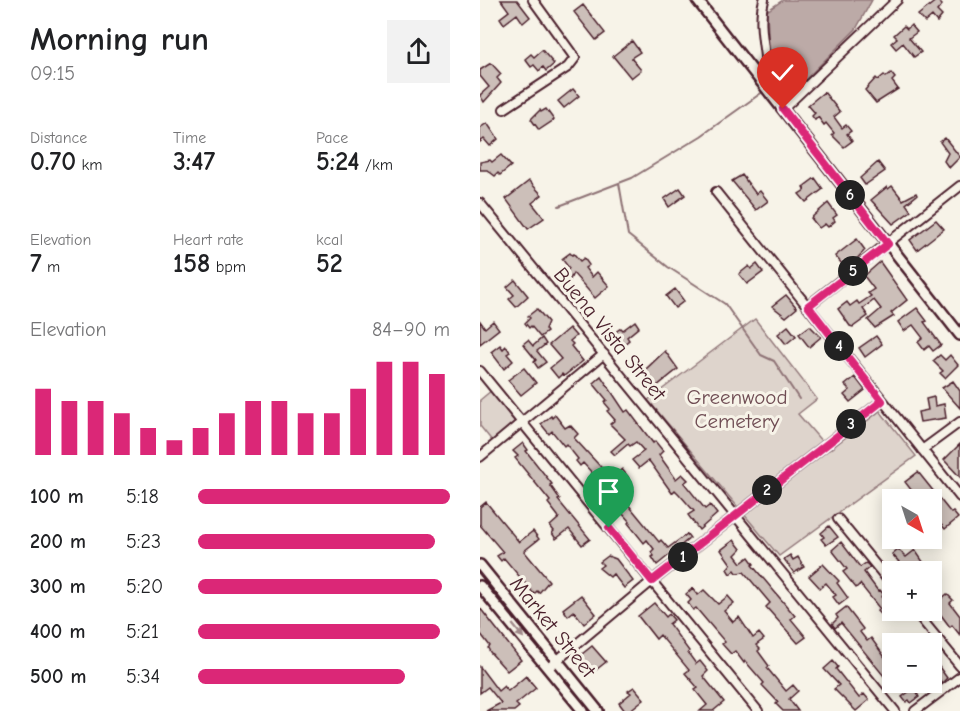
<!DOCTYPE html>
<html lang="en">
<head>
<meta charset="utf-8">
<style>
  body { margin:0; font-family:"Comic Neue",sans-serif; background:#f2f2f2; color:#202124; height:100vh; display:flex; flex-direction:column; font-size:22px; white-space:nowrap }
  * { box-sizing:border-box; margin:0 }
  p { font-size:20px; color:#757577 }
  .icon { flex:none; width:33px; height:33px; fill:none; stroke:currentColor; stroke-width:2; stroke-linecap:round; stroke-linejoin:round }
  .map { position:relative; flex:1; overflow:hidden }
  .panel { display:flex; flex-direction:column; background:#fff; width:480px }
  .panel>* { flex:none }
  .needle { width:39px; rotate:141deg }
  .tools { position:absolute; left:402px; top:489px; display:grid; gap:12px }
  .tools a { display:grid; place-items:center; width:60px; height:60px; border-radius:0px; background:#fff; box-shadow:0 3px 15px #0003; font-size:30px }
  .pin { position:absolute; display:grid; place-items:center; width:51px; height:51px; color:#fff; margin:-62px -26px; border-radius:50% 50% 50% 0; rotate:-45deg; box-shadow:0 0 6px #0007 }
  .pin .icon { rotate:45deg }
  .km { position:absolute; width:30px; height:30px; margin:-15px; border-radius:50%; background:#222; color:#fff; font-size:16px; line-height:30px; text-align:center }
  .round { display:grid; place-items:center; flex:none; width:63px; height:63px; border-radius:0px; background:#f2f2f2 }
  .headline { display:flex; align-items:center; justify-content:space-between; height:102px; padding:0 30px }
  h1 { font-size:33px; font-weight:700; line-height:45px }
  .metrics { display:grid; grid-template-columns:repeat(3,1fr); gap:9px; height:102px; padding:6px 30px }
  .metrics div { display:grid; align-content:center }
  .metrics b { font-size:26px; font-weight:700 }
  .metrics small { font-size:16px; font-weight:400 }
  .metrics p { font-size:16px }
  .chart { height:168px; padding:12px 30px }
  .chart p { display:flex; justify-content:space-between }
  .chart svg { width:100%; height:108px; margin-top:6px; stroke:#db2777; stroke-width:6 }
  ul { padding:0 30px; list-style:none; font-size:20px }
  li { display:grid; grid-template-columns:96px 72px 1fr; align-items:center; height:45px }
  li i { height:15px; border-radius:8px; background:#db2777 }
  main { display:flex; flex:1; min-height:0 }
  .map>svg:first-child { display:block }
  .green { fill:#ded4cc; stroke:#947a7c; stroke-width:1.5 }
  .water { fill:#bcaaa7; stroke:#8e7275; stroke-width:1.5 }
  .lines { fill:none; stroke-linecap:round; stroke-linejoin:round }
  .stream { stroke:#8e7275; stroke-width:2 }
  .building { fill:#ccbfb9; stroke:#4a1f2b; stroke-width:1.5 }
  .minor-casing { stroke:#4a1f2b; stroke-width:12 }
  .tertiary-casing { stroke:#4a1f2b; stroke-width:14 }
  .minor { stroke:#f7f3e8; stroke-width:8 }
  .tertiary { stroke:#f7f3e8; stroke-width:9 }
  .oneway { fill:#a0898a }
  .route-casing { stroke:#fff; stroke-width:12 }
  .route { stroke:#db2777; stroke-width:8 }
  .labels { text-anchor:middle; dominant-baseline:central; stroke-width:6; stroke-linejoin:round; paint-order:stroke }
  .street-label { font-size:21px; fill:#4a1f2b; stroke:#f7f3e8 }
  .park-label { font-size:21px; fill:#6f4c53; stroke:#f7f3e8 }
</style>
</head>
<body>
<main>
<section class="panel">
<div class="headline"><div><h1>Morning run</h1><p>09:15</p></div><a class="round"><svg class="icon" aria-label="share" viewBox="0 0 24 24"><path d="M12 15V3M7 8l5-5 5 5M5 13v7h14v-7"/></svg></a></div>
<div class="metrics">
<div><p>Distance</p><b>0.70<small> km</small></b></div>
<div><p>Time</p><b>3:47</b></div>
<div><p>Pace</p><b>5:24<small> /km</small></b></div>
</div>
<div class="metrics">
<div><p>Elevation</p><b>7<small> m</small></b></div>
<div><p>Heart rate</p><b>158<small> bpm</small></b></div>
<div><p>kcal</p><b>52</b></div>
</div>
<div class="chart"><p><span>Elevation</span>84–90 m</p>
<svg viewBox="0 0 160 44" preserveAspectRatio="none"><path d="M5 44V17M15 44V22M25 44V22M35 44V27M45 44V33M55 44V38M65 44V33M75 44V27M85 44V22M95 44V22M105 44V27M115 44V27M125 44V17M135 44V6M145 44V6M155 44V11"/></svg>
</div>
<ul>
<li><b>100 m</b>5:18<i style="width:100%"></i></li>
<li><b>200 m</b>5:23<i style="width:94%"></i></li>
<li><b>300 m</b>5:20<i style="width:97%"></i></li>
<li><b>400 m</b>5:21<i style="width:96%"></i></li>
<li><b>500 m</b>5:34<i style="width:82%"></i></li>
</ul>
</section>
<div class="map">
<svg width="480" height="711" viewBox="0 0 480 711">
  <rect width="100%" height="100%" fill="#f7f3e8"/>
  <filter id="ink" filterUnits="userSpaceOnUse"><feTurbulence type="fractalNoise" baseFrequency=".0167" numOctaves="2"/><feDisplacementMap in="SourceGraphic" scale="12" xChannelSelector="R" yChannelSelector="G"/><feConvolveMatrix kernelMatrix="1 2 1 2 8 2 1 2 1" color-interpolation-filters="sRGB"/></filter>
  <g filter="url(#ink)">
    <path class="green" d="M275,319L337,399L318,414L349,450L400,411L436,456L299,556L168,400Z
      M12,390L38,422L13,442L0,426V400Z"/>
    <path class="water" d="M303,0H392L376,29L319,86L289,49L287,11Z"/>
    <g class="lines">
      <path class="stream" d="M289,87L309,73
        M139,183L148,235L188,267L245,304L281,355L294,361L319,399
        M79,206L152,178L221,136L284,91"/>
    </g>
    <path class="building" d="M21,0H37L50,17L43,23L37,14L24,24L20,18L29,11Z
      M457,0L462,5L457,11L462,16L457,22L452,16L445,22L438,15Z
      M103,5L125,33L116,40L94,12Z
      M431,25L437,32L429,38L441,52L434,57L423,43L416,49L411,43L417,38L414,35L424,26L427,29Z
      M152,41L160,52L151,58L161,70L151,78L133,56Z
      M62,50L74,64L66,71L63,67L59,71L54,65L51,67L45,59L51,54L54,57Z
      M11,63L21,74L17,78L21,83L4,102L0,95L9,87L0,76V70Z
      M411,73L415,78L412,81L418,89L396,103L385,90L396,78L398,80L404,75L406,77Z
      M93,89L99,96L84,108L78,101Z
      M344,92L360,112L354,117L362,128L366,125L371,131L367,134L372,141L364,147L352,135L354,133L346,123L344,125L338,117L335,120L332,116L335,113L328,105Z
      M66,109L74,120L59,130L51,119L60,110L61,112Z
      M7,123L18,139L10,146L4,139L0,142V128Z
      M465,138L480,157L469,168L464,161L468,153L460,142Z
      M21,155L31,166L20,175L18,173L15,176L7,170H0V162L10,160L12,162Z
      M398,162L405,171L385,185L380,178Z
      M262,175L276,194L280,191L288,201L276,210L252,181Z
      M335,178L343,189L326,202L319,194L325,190L323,187Z
      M49,181L62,195L52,203L64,218L48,229L26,199Z
      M412,186L423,200L436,193L437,195L426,204L431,211L413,224L391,200L407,187L408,189Z
      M200,188L205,195L189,207L184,199Z
      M348,203L357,215L353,218L355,221L348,227L345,224L339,228L331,218Z
      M456,220L464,229L437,250L430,240Z
      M377,239L385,250L372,264L368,263L364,266L355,256Z
      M90,253L92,255L94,254L100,261L104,258L109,265L105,268L112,277L117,272L129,286L115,298L93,273L89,282L83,279L89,268L82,259Z
      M400,262L427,300L411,313L414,316L395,328L388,320L401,309L394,300L383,309L388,316L373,327L370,326L358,309L367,302L370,306L377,301L379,304L391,296L388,293L394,289L384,276Z
      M277,264L283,272L267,284L259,274L269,266L271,269Z
      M35,280L48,296L36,307L29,299L34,295L27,287Z
      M195,289L204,301L195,308L186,296Z
      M306,295L317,308L306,317L292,306Z
      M437,308L447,321L444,322L461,345L453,351L449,346L444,350L438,342L443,338L433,325L424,331L418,322Z
      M57,309L68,322L65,329L67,332L60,337L51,326L49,328L45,323L50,318L48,316Z
      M0,321L5,328L13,321L19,329L0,344Z
      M155,321L159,327L147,337L149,340L143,345L140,341L138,343L134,333L141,328L143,330Z
      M308,326L316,336L306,344L298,334Z
      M330,326L341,337L329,347L319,334Z
      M89,328L96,336L90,341L93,344L91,346L103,361L84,376L82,374L78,378L70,368L81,359L69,345Z
      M396,336L402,344L385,357L379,348Z
      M62,338L66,344L57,351L66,362L58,368L54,362L56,360L43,344L48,340L53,346Z
      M20,345L23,349L26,346L30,352L27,354L33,361L24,369L11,352Z
      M185,351L198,369L177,386L171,381L165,370Z
      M460,355L465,360L470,355L478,365L465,378L460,373L463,371L453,361Z
      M44,368L56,383L41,395L28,380Z
      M121,376L145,412L148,410L173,443L175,441L183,451L179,455L196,479L202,474L208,480L204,483L225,509L230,505L237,514L219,530L208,515L214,511L199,494L195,490L192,493L170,462L168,461L159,468L152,460L164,451L156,442L150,446L148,444L135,455L131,451L145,439L130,424L135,420L127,411L130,409L124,402L127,400L113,383Z
      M375,377L385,390L370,402L364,395L370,390L365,385Z
      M473,381L480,391V408L462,388Z
      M454,397L455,406L464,404L466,418L440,422L438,412L448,410L446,399Z
      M75,415L85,428L90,425L98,434L94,438L131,478L142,469L148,477L140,484L152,499L147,503L179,542L181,540L188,548L207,534L210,538L177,565L172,557L174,556L171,552L174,549L167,540L164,543L148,523L150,522L133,503L137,500L129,491L103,463L100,466L96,461L98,459L86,444L84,446L72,431L69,434L61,424L71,416L72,418Z
      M43,443L48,450L46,451L72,484L70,485L80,499L78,500L110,539L102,545L89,529L76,539L72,533L74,531L70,526L79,518L78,516L68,503L70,501L35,458L38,456L33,451Z
      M480,444V477L464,460Z
      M438,472L471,513L473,512L478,518L465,529L452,514V500H439L425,482Z
      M6,502L39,542L53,531L59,539L44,551L69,581L59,593L57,591L54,594L24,558L21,561L17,556L23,552L0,525V507Z
      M349,526L358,537L346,545L341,539L344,537L341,533Z
      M254,540L261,549L255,555L261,563L269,557L274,564L272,565L315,616L311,619L326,637L318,643L286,607L290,603L264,572L257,573L255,570L250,574L247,569L251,564L241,550Z
      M361,542L380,567L386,563L390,567L384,572L398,591L400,590L404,595L401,597L412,610L403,617L397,611L400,609L380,584L376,588L363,572L367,569L352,550Z
      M418,549L426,557L435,550L450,572H418L414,566L419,562L412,554Z
      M310,555L313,560L318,557L324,567L314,573L304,559Z
      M128,556L136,559L153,581L144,588L133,574L130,577L119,568L123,565L120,562Z
      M343,564L359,581L357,583L368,598L359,605L353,597L356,595L346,583L340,588L329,576Z
      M213,588L218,595L224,590L238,604L248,596L254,603L244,611L253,622L259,617L273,638L279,633L284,639L276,645L280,649L278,651L289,666L287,668L306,691L313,685L318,691L309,699L318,711H303L296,704L298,702L282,685L284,683L265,661L264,663L255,651L251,654L242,644L245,642L227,621L216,608L213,610L208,603L211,600L206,594Z
      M452,588L461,599L467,594L473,600L470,603L480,616V635L472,625L470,627L452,603Z
      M101,595L116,614L104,624L94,611L88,616L83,609Z
      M174,603L186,617L189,614L194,620L189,624L209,651L208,653L216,664L220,661L228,671L223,676L244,702L233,711H220L227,705L215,690L218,688L205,673L209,670L180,635L176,639L158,616Z
      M366,607L383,629L380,632L387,641L391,638L412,667V686L361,623L355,628L352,624L358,618L356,615Z
      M0,608L41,660L27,671L10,652L8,648L10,646L0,633Z
      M112,646L126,662L112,673L97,658Z
      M452,657L467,678L462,683L459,679L452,684Z
      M353,661L358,667L356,669L379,698L384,694L389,700L376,711L354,689L359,685L344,669Z
      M0,667L18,691L24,686L28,691L46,676L56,688L36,704L39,707L34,711H6L21,703L8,687L0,693Z
      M422,682H446L436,691L439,697L431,703L429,700L426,702L422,697L430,691Z
      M154,687L164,699L149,711H145L139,703L151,693L148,691Z"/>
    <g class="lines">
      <defs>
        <path id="minor" d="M277,76L286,65C284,44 278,21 284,0
          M24,109L88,67L95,58L53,0
          M303,109L417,0
          M236,192L480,497
          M0,203L415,711
          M328,306L480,186
          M0,371L278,711
          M442,450L480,422
          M0,457L124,354
          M358,519L412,585
          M434,610L480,666
          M68,668L172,581L402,401
          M435,711L480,677"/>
        <path id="tertiary" d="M217,0L480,335
          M0,565L118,711
          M0,586L103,711"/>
      </defs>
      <use href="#minor" class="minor-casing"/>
      <use href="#tertiary" class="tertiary-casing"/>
      <use href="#minor" class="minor"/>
      <use href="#tertiary" class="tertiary"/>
    </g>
    <defs><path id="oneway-solid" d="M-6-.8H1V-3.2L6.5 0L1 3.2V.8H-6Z" transform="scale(1.5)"/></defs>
    <use class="oneway" href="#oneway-solid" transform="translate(38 631) rotate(51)"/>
  </g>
  <g class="lines" filter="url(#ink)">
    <defs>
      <path id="route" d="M129,528L172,581L402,401L328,306L408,244L303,109"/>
    </defs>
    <use href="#route" class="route-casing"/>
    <use href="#route" class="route"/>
  </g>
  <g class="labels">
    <g class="street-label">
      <text transform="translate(130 334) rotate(51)">Buena Vista Street</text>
      <text transform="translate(73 627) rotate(51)">Market Street</text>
    </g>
    <g class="park-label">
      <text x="257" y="397">Greenwood<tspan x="257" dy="24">Cemetery</tspan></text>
    </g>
  </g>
</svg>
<div class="tools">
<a><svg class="needle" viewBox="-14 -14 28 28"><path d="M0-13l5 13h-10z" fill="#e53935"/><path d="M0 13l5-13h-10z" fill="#757577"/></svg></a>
<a>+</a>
<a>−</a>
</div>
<div class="pin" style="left:129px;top:528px;background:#1e9e55"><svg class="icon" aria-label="arrive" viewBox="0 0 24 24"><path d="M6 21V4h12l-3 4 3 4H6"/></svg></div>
<div class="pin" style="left:303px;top:109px;background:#d93025"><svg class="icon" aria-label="check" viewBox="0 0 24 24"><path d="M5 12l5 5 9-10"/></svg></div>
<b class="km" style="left:203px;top:557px">1</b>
<b class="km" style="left:287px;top:490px">2</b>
<b class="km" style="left:371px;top:424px">3</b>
<b class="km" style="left:359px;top:346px">4</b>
<b class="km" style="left:373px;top:271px">5</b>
<b class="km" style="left:370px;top:195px">6</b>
</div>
</main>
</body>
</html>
